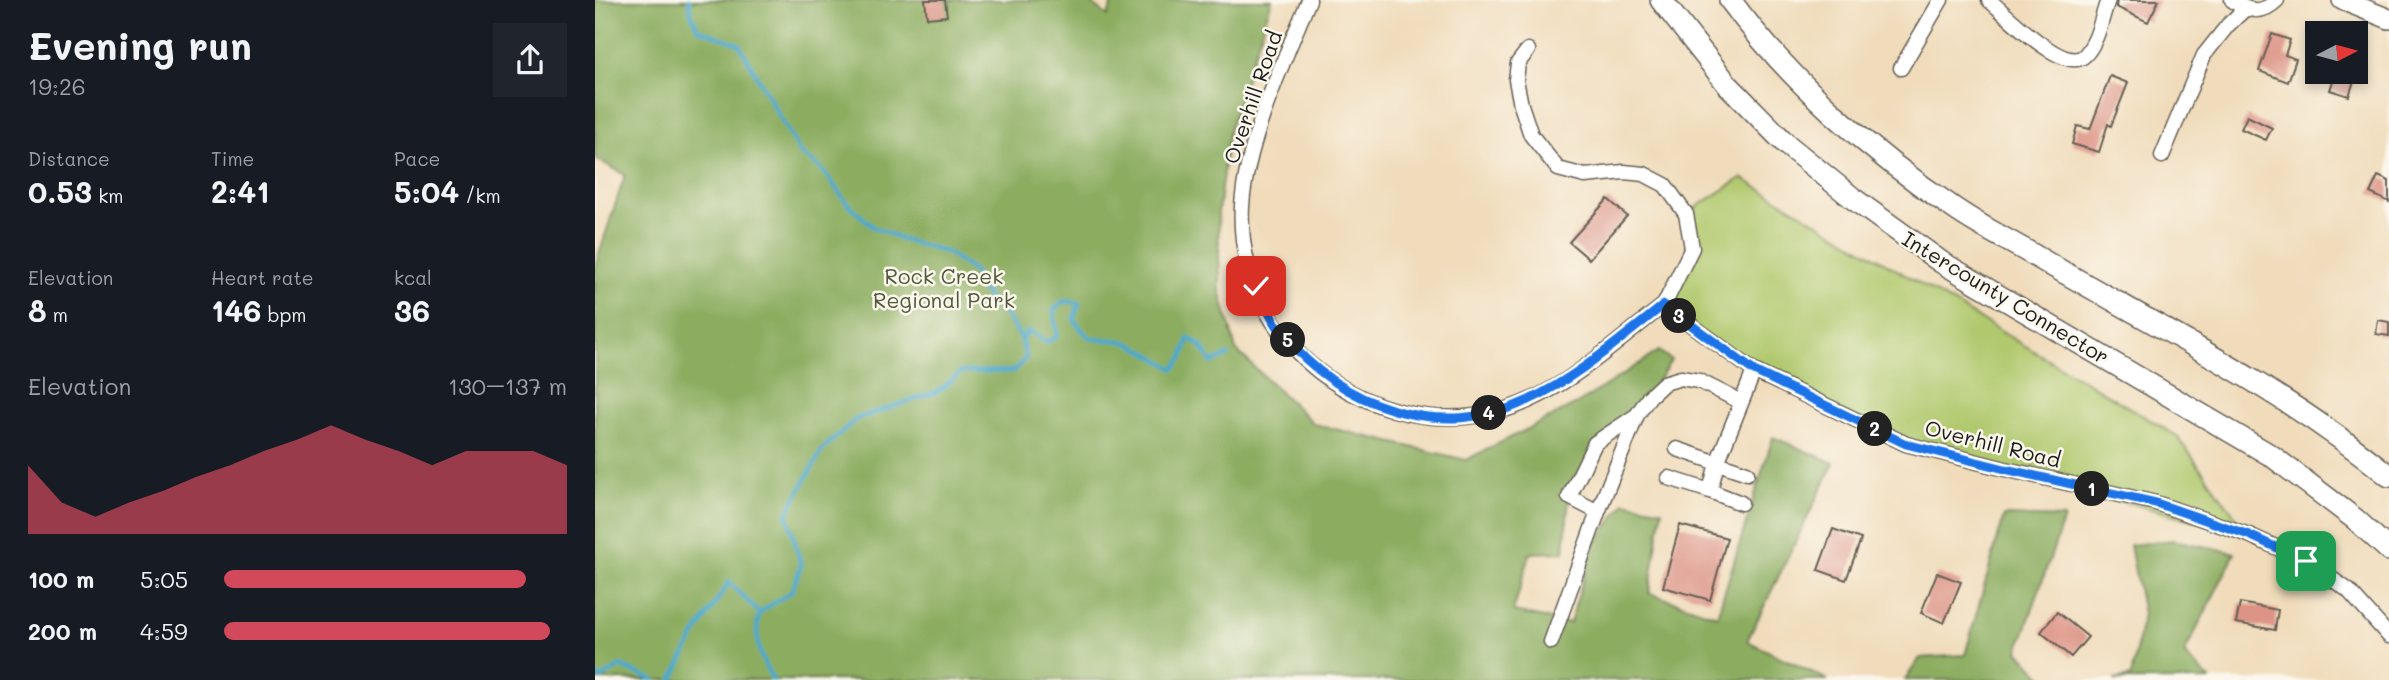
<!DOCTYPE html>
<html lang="en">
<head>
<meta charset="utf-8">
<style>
  body { margin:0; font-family:Mali,sans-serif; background:#20242c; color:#f1f3f6; height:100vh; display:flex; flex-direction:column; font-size:26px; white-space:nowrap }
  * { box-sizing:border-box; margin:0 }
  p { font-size:23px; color:#9ea1a6 }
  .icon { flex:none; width:38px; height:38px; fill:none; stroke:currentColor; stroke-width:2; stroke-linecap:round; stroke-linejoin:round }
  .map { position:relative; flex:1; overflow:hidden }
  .drawer { display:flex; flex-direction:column; background:#171b24; width:595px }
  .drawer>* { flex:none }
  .needle { width:46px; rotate:84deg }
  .buttons { position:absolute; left:1710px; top:21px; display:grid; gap:14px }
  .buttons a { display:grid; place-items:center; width:63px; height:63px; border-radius:0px; background:#171b24; box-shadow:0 4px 10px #0003; font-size:35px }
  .pin { position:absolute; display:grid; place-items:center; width:60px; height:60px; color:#fff; margin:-30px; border-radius:14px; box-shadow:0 4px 10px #0006 }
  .km { position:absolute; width:35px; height:35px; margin:-18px; border-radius:50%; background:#222; color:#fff; font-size:19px; line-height:35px; text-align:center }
  .round { display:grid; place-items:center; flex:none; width:74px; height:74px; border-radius:0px; background:#20242c }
  .overview { display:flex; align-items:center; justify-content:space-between; height:119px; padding:0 28px }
  h1 { font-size:38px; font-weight:800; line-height:52px }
  .stats { display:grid; grid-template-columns:repeat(3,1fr); gap:10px; height:119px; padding:7px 28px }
  .stats div { display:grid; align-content:center }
  .stats b { font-size:30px; font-weight:800 }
  .stats small { font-size:19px; font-weight:400 }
  .stats p { font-size:19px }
  .chart { height:196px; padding:14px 28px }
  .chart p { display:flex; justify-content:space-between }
  .chart svg { width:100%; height:126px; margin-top:7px; fill:#d1495b; opacity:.7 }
  ul { padding:0 28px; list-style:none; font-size:23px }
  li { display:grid; grid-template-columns:112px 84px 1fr; align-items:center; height:52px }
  li i { height:18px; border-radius:9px; background:#d1495b }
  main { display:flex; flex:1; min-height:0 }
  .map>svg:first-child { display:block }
  .green { fill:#b1c96e; stroke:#667245; stroke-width:2 }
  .forest { fill:#8cad61; stroke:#54643e; stroke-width:2 }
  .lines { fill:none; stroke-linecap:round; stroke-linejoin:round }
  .stream { stroke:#4ea9cc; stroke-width:4.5 }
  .building { fill:#dd9487 }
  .minor-casing { stroke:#665f54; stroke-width:17 }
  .major-casing { stroke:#665f54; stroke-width:22 }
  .highway-casing { stroke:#665f54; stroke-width:24 }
  .minor { stroke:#fff; stroke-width:14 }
  .major { stroke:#fff; stroke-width:19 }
  .highway { stroke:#fff; stroke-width:21 }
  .route-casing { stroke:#fff; stroke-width:14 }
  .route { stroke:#1a73e8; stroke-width:9 }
  .labels { text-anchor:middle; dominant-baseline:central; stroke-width:5; stroke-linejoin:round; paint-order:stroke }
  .street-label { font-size:21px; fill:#1c1c1c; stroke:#fbf7ec }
  .park-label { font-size:21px; fill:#505939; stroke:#fbf7ec }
</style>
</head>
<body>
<main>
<section class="drawer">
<div class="overview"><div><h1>Evening run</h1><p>19:26</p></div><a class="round"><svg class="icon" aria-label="share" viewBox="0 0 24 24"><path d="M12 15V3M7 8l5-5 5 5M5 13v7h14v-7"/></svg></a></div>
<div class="stats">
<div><p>Distance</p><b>0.53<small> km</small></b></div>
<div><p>Time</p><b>2:41</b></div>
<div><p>Pace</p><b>5:04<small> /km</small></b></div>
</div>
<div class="stats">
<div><p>Elevation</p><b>8<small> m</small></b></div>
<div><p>Heart rate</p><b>146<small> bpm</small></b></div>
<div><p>kcal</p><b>36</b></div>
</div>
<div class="chart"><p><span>Elevation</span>130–137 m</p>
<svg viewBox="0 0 160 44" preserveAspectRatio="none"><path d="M0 44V20L10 33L20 38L30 33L40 29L50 24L60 20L70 15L80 11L90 6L100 11L110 15L120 20L130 15L140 15L150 15L160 20V44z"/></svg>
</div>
<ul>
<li><b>100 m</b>5:05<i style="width:88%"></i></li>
<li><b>200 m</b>4:59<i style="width:95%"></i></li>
</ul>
</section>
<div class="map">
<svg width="1794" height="680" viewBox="0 0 1794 680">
  <rect width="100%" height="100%" fill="#fbf7ec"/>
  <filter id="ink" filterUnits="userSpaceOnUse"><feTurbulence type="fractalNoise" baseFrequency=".0143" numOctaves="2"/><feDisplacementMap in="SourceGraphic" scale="14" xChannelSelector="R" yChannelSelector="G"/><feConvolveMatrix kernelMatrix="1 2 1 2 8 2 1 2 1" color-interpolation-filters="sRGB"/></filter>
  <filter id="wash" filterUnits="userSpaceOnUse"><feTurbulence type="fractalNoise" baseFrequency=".00686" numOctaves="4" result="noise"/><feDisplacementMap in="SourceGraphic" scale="28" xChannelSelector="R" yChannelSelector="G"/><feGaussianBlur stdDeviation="1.57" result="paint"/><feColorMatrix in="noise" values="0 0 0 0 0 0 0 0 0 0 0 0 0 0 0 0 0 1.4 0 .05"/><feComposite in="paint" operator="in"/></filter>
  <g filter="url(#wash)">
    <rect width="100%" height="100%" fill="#f0dcbb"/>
    <path class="green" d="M1147,178L1582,436L1654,535L1311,444L1159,371L1069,305L1097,249L1091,214Z"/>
    <path class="forest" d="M0,0H492L513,16L518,0H677L633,133L623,212L625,290L641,350L719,424L871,460L982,404L1064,351L1076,360L1042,415L1000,443L974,497L969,552L935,553L918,612L975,623L998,546L1030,502L1067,510L1054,593L1122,616L1178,437L1239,463L1152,641L1233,680H0V266L30,175L0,158Z
      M1409,516L1469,518L1423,651L1451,680H1310L1325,658L1370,655Z
      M1578,540L1640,553L1589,654L1615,680H1519L1536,677L1548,614L1535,545Z"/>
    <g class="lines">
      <path class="stream" d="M94,0L96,14L103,29L144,44L205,153L227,169L252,203L278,227L309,240L351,252L378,271L392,297L412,317L426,338L431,358L419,371L366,372L344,391L261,419L227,450L192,513L206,565L197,591L164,613C159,639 164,657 178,680
        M426,338L434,331L452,342L462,336L459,310L469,301L484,303L479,319C498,350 505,335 530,342C542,345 567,362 579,369L588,357L594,338L606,346L617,363L633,355
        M0,676L7,678L25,666L59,680
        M77,680L100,635L134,582L164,613"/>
    </g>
    <g id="blocks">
      <path class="building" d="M330,0H350L352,16L332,18Z
        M1522,0H1564L1553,22L1521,7Z
        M1677,34L1695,40L1690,55L1701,59L1693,82L1664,71Z
        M1741,72H1762L1754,96L1735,90Z
        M1515,76L1533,83L1516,126L1513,124L1504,152L1477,144L1482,126L1495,129Z
        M1652,116L1677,128L1671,140L1646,129Z
        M1783,176L1794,181V202L1775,193Z
        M1013,199L1032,216L994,259L974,242Z
        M1783,320L1794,322V336L1781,334Z
        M1085,525L1132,538L1115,600L1068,587Z
        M1238,529L1266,539L1251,580L1223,570Z
        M1342,573L1366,582L1349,623L1326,613Z
        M1645,603L1683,610L1680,630L1641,623Z
        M1462,612L1493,637L1476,657L1446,632Z"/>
    </g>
  </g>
  <g filter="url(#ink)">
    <use href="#blocks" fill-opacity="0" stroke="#665f54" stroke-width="2"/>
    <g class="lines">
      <defs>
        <path id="minor" d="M714,0C689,60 651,142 647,206C639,342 777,445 905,411C966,395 1019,343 1069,305L1159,371L1311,444L1410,469L1561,503L1654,535L1711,561L1753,590L1794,636
          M1394,0C1411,14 1470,76 1490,55C1504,40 1506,18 1513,0
          M1637,0C1653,12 1667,15 1682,0
          M933,50L923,63L921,80L926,105L936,135L963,169L990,176L1029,172L1049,174L1070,185L1091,214L1097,248L1069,305
          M1306,68L1346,0
          M1567,156L1609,55L1633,25L1651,8
          M1082,449L1152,473
          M1074,478L1115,491
          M1146,503L1115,491L1122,463L1159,371
          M1003,512L974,497L1000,443L1042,415
          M956,642L1003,512L1042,415L1054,397L1069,383L1086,378L1104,381L1146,402"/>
        <path id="major" d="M1747,0L1794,19"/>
        <path id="highway" d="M1066,0L1133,85L1191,144L1260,200L1346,262L1677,456L1760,519L1794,550
          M1135,0C1195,81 1276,153 1360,209C1386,227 1415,241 1442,257C1561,326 1687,388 1794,476"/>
      </defs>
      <use href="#minor" class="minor-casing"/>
      <use href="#major" class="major-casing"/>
      <use href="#highway" class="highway-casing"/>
      <use href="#minor" class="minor"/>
      <use href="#major" class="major"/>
      <use href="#highway" class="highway"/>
    </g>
  </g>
  <g class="lines" filter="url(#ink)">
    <defs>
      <path id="route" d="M661,286C669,302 676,319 687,333C745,407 846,442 934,400C983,377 1026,338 1069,305L1159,371L1311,444L1410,469L1561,503L1654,535L1711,561"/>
    </defs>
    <use href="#route" class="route-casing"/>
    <use href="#route" class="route"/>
  </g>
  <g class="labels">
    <g class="street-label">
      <text transform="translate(657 97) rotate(-71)">Overhill Road</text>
      <text transform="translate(1411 297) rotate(31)">Intercounty Connector</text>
      <text transform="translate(1398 443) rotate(14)">Overhill Road</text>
    </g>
    <g class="park-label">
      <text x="349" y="275">Rock Creek<tspan x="349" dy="24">Regional Park</tspan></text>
    </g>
  </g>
</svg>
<div class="buttons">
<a><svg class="needle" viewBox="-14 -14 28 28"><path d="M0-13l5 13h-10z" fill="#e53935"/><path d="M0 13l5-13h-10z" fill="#9ea1a6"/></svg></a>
</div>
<div class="pin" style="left:1711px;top:561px;background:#1e9e55"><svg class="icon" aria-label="arrive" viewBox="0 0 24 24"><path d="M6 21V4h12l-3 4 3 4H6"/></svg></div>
<div class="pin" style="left:661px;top:286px;background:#d93025"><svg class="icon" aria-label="check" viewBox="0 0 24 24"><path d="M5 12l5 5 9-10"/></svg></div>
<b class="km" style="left:1497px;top:489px">1</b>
<b class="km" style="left:1280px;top:429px">2</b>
<b class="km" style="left:1084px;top:316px">3</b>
<b class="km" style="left:894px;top:413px">4</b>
<b class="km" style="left:693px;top:340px">5</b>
</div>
</main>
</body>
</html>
